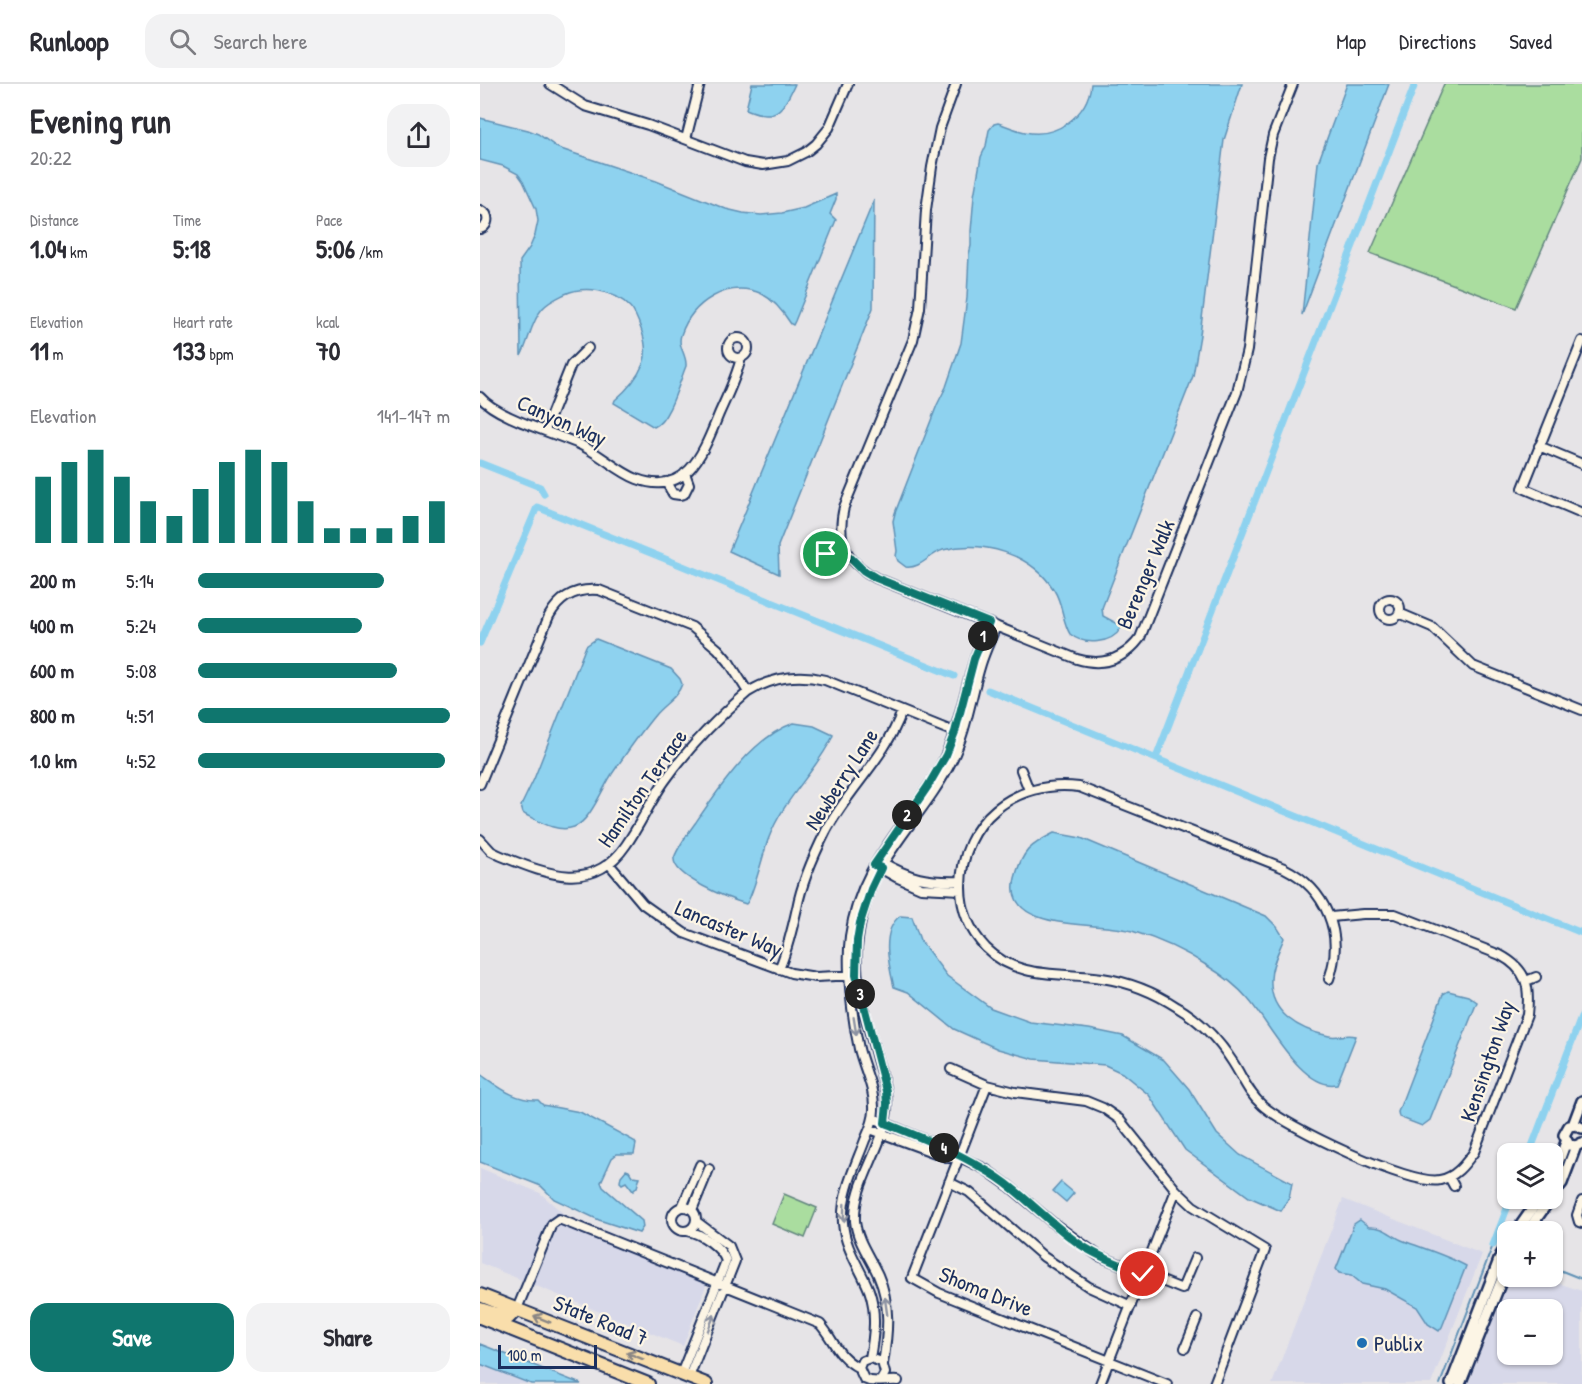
<!DOCTYPE html>
<html lang="en">
<head>
<meta charset="utf-8">
<style>
  body { margin:0; font-family:"Patrick Hand",sans-serif; background:#f2f2f3; color:#2b2b33; height:100vh; display:flex; flex-direction:column; font-size:22px; white-space:nowrap }
  * { box-sizing:border-box; margin:0 }
  p { font-size:20px; color:#7c7c81 }
  .icon { flex:none; width:33px; height:33px; fill:none; stroke:currentColor; stroke-width:2; stroke-linecap:round; stroke-linejoin:round }
  .map { position:relative; flex:1; overflow:hidden }
  .details { display:flex; flex-direction:column; background:#fff; width:480px }
  .details>* { flex:none }
  .fabs { position:absolute; left:1017px; top:1059px; display:grid; gap:12px }
  .fabs a { display:grid; place-items:center; width:66px; height:66px; border-radius:12px; background:#fff; box-shadow:0 2px 4px #0004; font-size:30px }
  .scale { position:absolute; left:18px; bottom:15px; width:99px; box-sizing:border-box; padding-left:6px; border:3px solid #1b2f5e; border-top:0; font-size:16px; line-height:21px; white-space:nowrap; color:#1b2f5e; -webkit-text-stroke:4px #fcf5e5; paint-order:stroke }
  .pin { position:absolute; display:grid; place-items:center; width:51px; height:51px; color:#fff; margin:-26px; border:3px solid #fff; border-radius:50%; box-shadow:0 2px 6px #0007 }
  .km { position:absolute; width:30px; height:30px; margin:-15px; border-radius:50%; background:#222; color:#fff; font-size:16px; line-height:30px; text-align:center }
  .round { display:grid; place-items:center; flex:none; width:63px; height:63px; border-radius:18px; background:#f2f2f3 }
  .headline { display:flex; align-items:center; justify-content:space-between; height:102px; padding:0 30px }
  h1 { font-size:33px; font-weight:700; line-height:45px }
  .stats { display:grid; grid-template-columns:repeat(3,1fr); gap:9px; height:102px; padding:6px 30px }
  .stats div { display:grid; align-content:center }
  .stats b { font-size:26px; font-weight:700 }
  .stats small { font-size:16px; font-weight:400 }
  .stats p { font-size:16px }
  .chart { height:168px; padding:12px 30px }
  .chart p { display:flex; justify-content:space-between }
  .chart svg { width:100%; height:108px; margin-top:6px; stroke:#0f766e; stroke-width:6 }
  .cta { display:flex; gap:12px; margin-top:auto; padding:12px 30px }
  .cta a { flex:1; height:69px; border-radius:18px; background:#0f766e; color:#fff; font-size:24px; font-weight:700; line-height:69px; text-align:center }
  .cta a+a { background:#f2f2f3; color:#2b2b33 }
  ul { padding:0 30px; list-style:none; font-size:20px }
  li { display:grid; grid-template-columns:96px 72px 1fr; align-items:center; height:45px }
  li i { height:15px; border-radius:8px; background:#0f766e }
  header { display:flex; align-items:center; gap:36px; box-sizing:border-box; height:84px; padding:0 30px; background:#fff; border-bottom:2px solid #e1e1e2 }
  header strong { font-size:28px }
  nav { display:flex; gap:33px; margin-inline-start:auto; font-size:21px }
  .search { width:420px; height:54px; background:#f2f2f3; display:flex; align-items:center; gap:15px; box-sizing:border-box; padding:0 21px; border-radius:18px; color:#7c7c81; font-size:22px }
  main { display:flex; flex:1; min-height:0 }
  .map>svg:first-child { display:block }
  .built { fill:#d7d8e9; fill-rule:evenodd }
  .green { fill:#aadd9f; stroke:#62867e; stroke-width:1.5 }
  .water { fill:#8ed2ef; stroke:#6091b5; stroke-width:1.5 }
  .lines { fill:none; stroke-linecap:round; stroke-linejoin:round }
  .stream { stroke:#6091b5; stroke-width:2 }
  .canal { stroke:#8ed2ef; stroke-width:7 }
  .minor-casing { stroke:#1b2f5e; stroke-width:12 }
  .tertiary-casing { stroke:#1b2f5e; stroke-width:14 }
  .primary-casing { stroke:#1b2f5e; stroke-width:16 }
  .minor { stroke:#fcf5e5; stroke-width:8 }
  .tertiary { stroke:#fcf5e5; stroke-width:9 }
  .primary { stroke:#f9deab; stroke-width:12 }
  .oneway { stroke:#8c92a2 }
  .oneway2 { stroke:#8a8684 }
  .route-casing { stroke:#fff; stroke-width:12 }
  .route { stroke:#0f766e; stroke-width:8 }
  .poi-dot { fill:#1f6fb2; stroke:#fcf5e5; stroke-width:2 }
  .labels { text-anchor:middle; dominant-baseline:central; stroke-width:4.5; stroke-linejoin:round; paint-order:stroke }
  .street-label { font-size:22px; fill:#1b2f5e; stroke:#fcf5e5 }
  .poi-label { font-size:22px; fill:#1b2f5e; stroke:#fcf5e5; text-anchor:start }
</style>
</head>
<body>
<header>
<strong>Runloop</strong>
<div class="search"><svg class="icon" aria-label="search" viewBox="0 0 24 24"><circle cx="10" cy="10" r="6"/><path d="M15 15l6 6"/></svg>Search here</div>
<nav><a>Map</a><a>Directions</a><a>Saved</a></nav>
</header>
<main>
<section class="details">
<div class="headline"><div><h1>Evening run</h1><p>20:22</p></div><a class="round"><svg class="icon" aria-label="share" viewBox="0 0 24 24"><path d="M12 15V3M7 8l5-5 5 5M5 13v7h14v-7"/></svg></a></div>
<div class="stats">
<div><p>Distance</p><b>1.04<small> km</small></b></div>
<div><p>Time</p><b>5:18</b></div>
<div><p>Pace</p><b>5:06<small> /km</small></b></div>
</div>
<div class="stats">
<div><p>Elevation</p><b>11<small> m</small></b></div>
<div><p>Heart rate</p><b>133<small> bpm</small></b></div>
<div><p>kcal</p><b>70</b></div>
</div>
<div class="chart"><p><span>Elevation</span>141–147 m</p>
<svg viewBox="0 0 160 44" preserveAspectRatio="none"><path d="M5 44V17M15 44V11M25 44V6M35 44V17M45 44V27M55 44V33M65 44V22M75 44V11M85 44V6M95 44V11M105 44V27M115 44V38M125 44V38M135 44V38M145 44V33M155 44V27"/></svg>
</div>
<ul>
<li><b>200 m</b>5:14<i style="width:74%"></i></li>
<li><b>400 m</b>5:24<i style="width:65%"></i></li>
<li><b>600 m</b>5:08<i style="width:79%"></i></li>
<li><b>800 m</b>4:51<i style="width:100%"></i></li>
<li><b>1.0 km</b>4:52<i style="width:98%"></i></li>
</ul>
<div class="cta"><a>Save</a><a>Share</a></div>
</section>
<div class="map">
<svg width="1102" height="1300" viewBox="0 0 1102 1300">
  <rect width="100%" height="100%" fill="#e6e4e7"/>
  <filter id="ink" filterUnits="userSpaceOnUse"><feTurbulence type="fractalNoise" baseFrequency=".0167" numOctaves="2"/><feDisplacementMap in="SourceGraphic" scale="12" xChannelSelector="R" yChannelSelector="G"/><feConvolveMatrix kernelMatrix="1 2 1 2 8 2 1 2 1" color-interpolation-filters="sRGB"/></filter>
  <g filter="url(#ink)">
    <path class="built" d="M0,1084L60,1109L85,1131L230,1191L203,1262L0,1179Z
      M863,1115L1002,1170L951,1300H792Z
      M1030,1193H1060L1102,1207V1300H988ZM1028,1226H1072V1270H1028Z
      M0,1280L39,1295L51,1300H0Z"/>
    <path class="green" d="M964,0H1102V74L1036,224L890,169Z
      M304,1110L337,1124L325,1154L292,1140Z"/>
    <path class="water" d="M272,0H315C303,26 296,38 266,25Z
      M611,0H762L744,56L720,251L713,292L622,524L623,532L640,541L641,544C632,560 604,562 590,550C582,537 583,520 574,506C551,469 503,456 463,466C450,470 440,485 426,483L418,477L416,472L417,467L413,437L415,429L457,321L466,303L481,259L487,214L489,170L491,162V147L494,112L501,73L506,62L509,46L514,40L518,39C527,42 536,46 545,48C576,55 608,31 611,0Z
      M867,0H909L822,231L838,79Z
      M0,34L48,46L58,50L78,64L176,97L246,125L263,129L281,131L302,129L324,124L356,110V115L350,130L356,136L315,237L313,241L311,240C304,229 294,216 282,210C248,195 212,218 201,251C197,263 207,270 206,282C200,296 189,338 174,343L134,319L135,316C148,305 157,295 163,280C167,270 165,257 162,248C159,239 156,229 150,223C134,206 105,201 85,210C77,214 68,218 62,225C51,238 49,257 41,272L40,177L50,163L55,151L58,137L56,125L43,97L38,90L23,82L0,76Z
      M394,116L393,224L298,462L299,490L249,467Z
      M116,555L191,585L200,595L202,600C198,613 183,621 175,631C160,649 147,668 134,687C123,702 111,737 94,743C78,749 60,738 46,731L43,729L41,722L54,695L106,562Z
      M314,639L334,642L353,651L352,654C334,690 303,715 288,756C284,767 272,816 266,820C250,815 192,793 194,774C199,761 208,749 216,738C239,704 273,653 314,639Z
      M574,749L601,754L786,832L797,843L804,854C799,867 791,881 791,895C789,929 819,946 849,952C859,954 866,949 876,952L857,1000C822,1007 788,937 768,915C757,902 741,890 726,881C703,866 678,855 652,847C622,837 521,850 535,794C542,767 550,761 574,749Z
      M420,832L432,833L440,856L467,892L511,924L550,938L609,945L643,952L684,976L709,1005L737,1050L760,1071L812,1099L809,1115L801,1127L769,1113L705,1066L669,1011L642,989L625,981L554,975L518,965L474,945L428,908L414,903C409,882 400,847 420,832Z
      M968,907L988,912L997,918L950,1036L942,1042L919,1033L918,1028L963,910Z
      M0,990C19,1003 35,1017 58,1016L63,1021L100,1028L154,1057L156,1060L154,1070H137L132,1074L121,1098L123,1103L162,1137L163,1143L159,1149L119,1136L74,1115L61,1102L0,1078Z
      M146,1086L149,1087L152,1092L160,1093L157,1103L153,1107L146,1098L142,1100L140,1098L141,1092Z
      M581,1098L594,1109L586,1118L573,1107Z
      M880,1136L889,1143C905,1142 911,1152 924,1157C945,1165 966,1171 986,1182L962,1243L959,1247L948,1240L937,1223L905,1205L882,1200L871,1191L859,1189L856,1185L874,1140Z
      M0,1260L101,1300H51L0,1280Z"/>
    <g class="lines">
      <path class="stream" d="M1072,1183L1102,1195
        M960,1300L1013,1161"/>
      <path class="canal" d="M0,379L60,403L64,410
        M0,559L57,423L474,592
        M508,606L1102,849
        M676,674L935,0
        M1049,1070L1102,931
        M1013,1161L1031,1114"/>
      <defs>
        <path id="minor" d="M70,0L105,22L168,41L265,78L283,81L308,77L326,68L336,60L349,44L368,0
          M476,0L460,44L452,83L446,126L440,224L433,256L364,423C356,457 365,477 396,494L597,575C623,583 644,575 660,554L757,308L767,266L788,74L793,51L813,0
          M206,55L220,0
          M0,126L6,130C9,136 7,143 0,145
          M248 264a10 10 0 1 1 20 0a10 10 0 1 1-20 0Z
          M1102,257L1043,404L1102,429
          M0,313C17,333 68,347 94,358C118,367 136,387 157,395C208,414 224,366 239,330C247,312 256,294 261,274
          M65,346L91,281L108,264
          M1059,362L1102,380
          M186,398L193,410L200,411L204,410L209,400L205,389
          M362,455L350,461L346,470L349,475L357,477L370,473
          M900 525a10 10 0 1 1 20 0a10 10 0 1 1-20 0Z
          M919,529L952,543L993,582L1102,626
          M541,686L549,706
          M0,700L69,532C80,512 97,504 119,506L212,543L238,565L249,578L268,608
          M0,755L11,767L19,771C64,789 112,811 146,761C160,741 170,718 184,698C208,664 236,635 268,608C293,593 317,589 345,596L479,650
          M400,777C430,795 447,798 481,797
          M130,781L163,820L204,849L311,889L336,893L375,891
          M398,783L416,793L441,804L481,806
          M299,885C308,865 312,845 317,824C322,797 334,771 346,747C369,704 406,673 422,627
          M849,895C865,850 846,805 804,784L599,703C535,695 481,737 481,803C481,826 490,847 506,864C538,896 581,888 622,894C649,898 674,908 697,923C719,936 738,955 752,977C762,992 768,1009 782,1021C806,1043 930,1102 960,1096C976,1093 985,1080 994,1068L1047,931C1050,903 1048,886 1020,871L915,830H883L851,833
          M1046,897L1056,893
          M471,985L507,1001L535,1008L606,1017L623,1024L639,1035L696,1106L713,1122L785,1166L734,1300
          M507,1001L432,1194L459,1209L687,1300
          M393,1034L476,1069L480,1073L505,1085L529,1102L573,1139L619,1172L702,1205L715,1174
          M390,1045L469,1074L480,1073
          M969,1093L974,1102
          M469,1098L489,1108L564,1173L609,1203L651,1222
          M1102,1117L1097,1131L1099,1138L1102,1139
          M192 1135a12 12 0 1 1 24 0a12 12 0 1 1-24 0Z
          M202,1123L220,1081
          M212,1126L229,1085
          M37,1225L72,1140L79,1135L340,1240C355,1257 356,1272 379,1284
          M705,1264L717,1234
          M390,1274C394,1252 397,1228 389,1206C380,1183 365,1165 363,1139C361,1110 375,1083 385,1056C389,1047 394,1037 394,1026C395,1005 384,985 379,965C372,933 366,883 370,852C380,779 426,744 459,685C477,652 483,613 494,577C498,564 504,552 509,539
          M403,1280C408,1249 411,1220 398,1191C390,1173 377,1157 375,1137C373,1095 408,1061 407,1019C407,1004 401,989 397,975C387,936 372,896 378,855C381,833 387,809 397,790C419,750 452,717 472,676C487,646 491,612 501,580C505,567 511,555 516,542
          M201,1290L246,1177C242,1164 221,1149 207,1147
          M209,1293L255,1177L249,1162L217,1138
          M401,1296L405,1289L402,1278L390,1274L382,1277L379,1284L384,1295C393,1300 407,1296 418,1297
          M620,1300L696,1106"/>
        <path id="tertiary" d="M1093,1041L1102,1017
          M1102,1044L1096,1041L1089,1042L1084,1051L1089,1061L1096,1062L1102,1059
          M1072,1095L1086,1058
          M1072,1112L1082,1099L1096,1062
          M1036,1148L1060,1114
          M1047,1148L1071,1114
          M971,1300L1021,1171L1028,1160
          M980,1300L1028,1180"/>
        <path id="primary" d="M0,1211L226,1300
          M0,1225L28,1234L37,1225
          M0,1233L168,1300"/>
      </defs>
      <use href="#minor" class="minor-casing"/>
      <use href="#tertiary" class="tertiary-casing"/>
      <use href="#primary" class="primary-casing"/>
      <use href="#minor" class="minor"/>
      <use href="#tertiary" class="tertiary"/>
      <use href="#primary" class="primary"/>
    </g>
    <defs><path id="oneway-shaft" d="M-6 0H5M1.5-3L5.5 0L1.5 3" fill="none" stroke-width="1.6" stroke-linecap="round" stroke-linejoin="round" transform="scale(1.5)"/></defs>
    <g class="oneway">
      <use href="#oneway-shaft" transform="translate(375 942) rotate(81)"/>
      <use href="#oneway-shaft" transform="translate(364 1129) rotate(92)"/>
      <use href="#oneway-shaft" transform="translate(406 1222) rotate(-98)"/>
      <use href="#oneway-shaft" transform="translate(231 1239) rotate(-68)"/>
    </g>
    <g class="oneway2">
      <use href="#oneway-shaft" transform="translate(62 1235) rotate(-158)"/>
      <use href="#oneway-shaft" transform="translate(155 1272) rotate(-158)"/>
    </g>
  </g>
  <g class="lines" filter="url(#ink)">
    <defs>
      <path id="route" d="M346,470L349,475L357,477L370,473L383,486L396,494L509,539L494,575L475,648L466,671L448,702L394,781L401,784L391,805L380,839L377,857L376,891L406,1007L407,1020L405,1039C439,1053 473,1066 504,1085C540,1105 567,1138 601,1161C620,1174 642,1181 663,1190"/>
    </defs>
    <use href="#route" class="route-casing"/>
    <use href="#route" class="route"/>
  </g>
  <circle class="poi-dot" cx="882" cy="1259" r="6"/>
  <g class="labels">
    <g class="street-label">
      <text transform="translate(82 336) rotate(24)">Canyon Way</text>
      <text transform="translate(665 490) rotate(-67)">Berenger Walk</text>
      <text transform="translate(361 695) rotate(-57)">Newberry Lane</text>
      <text transform="translate(162 704) rotate(-55)">Hamilton Terrace</text>
      <text transform="translate(249 844) rotate(23)">Lancaster Way</text>
      <text transform="translate(1007 977) rotate(-71)">Kensington Way</text>
      <text transform="translate(506 1207) rotate(22)">Shoma Drive</text>
      <text transform="translate(121 1236) rotate(22)">State Road 7</text>
    </g>
    <g class="poi-label">
      <text x="894" y="1259">Publix</text>
    </g>
  </g>
</svg>
<div class="fabs">
<a><svg class="icon" aria-label="layers" viewBox="0 0 24 24"><path d="M12 4l9 5-9 5-9-5zM3 14l9 5 9-5"/></svg></a>
<a>+</a>
<a>−</a>
</div>
<div class="scale">100 m</div>
<div class="pin" style="left:346px;top:470px;background:#1e9e55"><svg class="icon" aria-label="arrive" viewBox="0 0 24 24"><path d="M6 21V4h12l-3 4 3 4H6"/></svg></div>
<div class="pin" style="left:663px;top:1190px;background:#d93025"><svg class="icon" aria-label="check" viewBox="0 0 24 24"><path d="M5 12l5 5 9-10"/></svg></div>
<b class="km" style="left:503px;top:552px">1</b>
<b class="km" style="left:427px;top:731px">2</b>
<b class="km" style="left:380px;top:910px">3</b>
<b class="km" style="left:464px;top:1064px">4</b>
</div>
</main>
</body>
</html>
